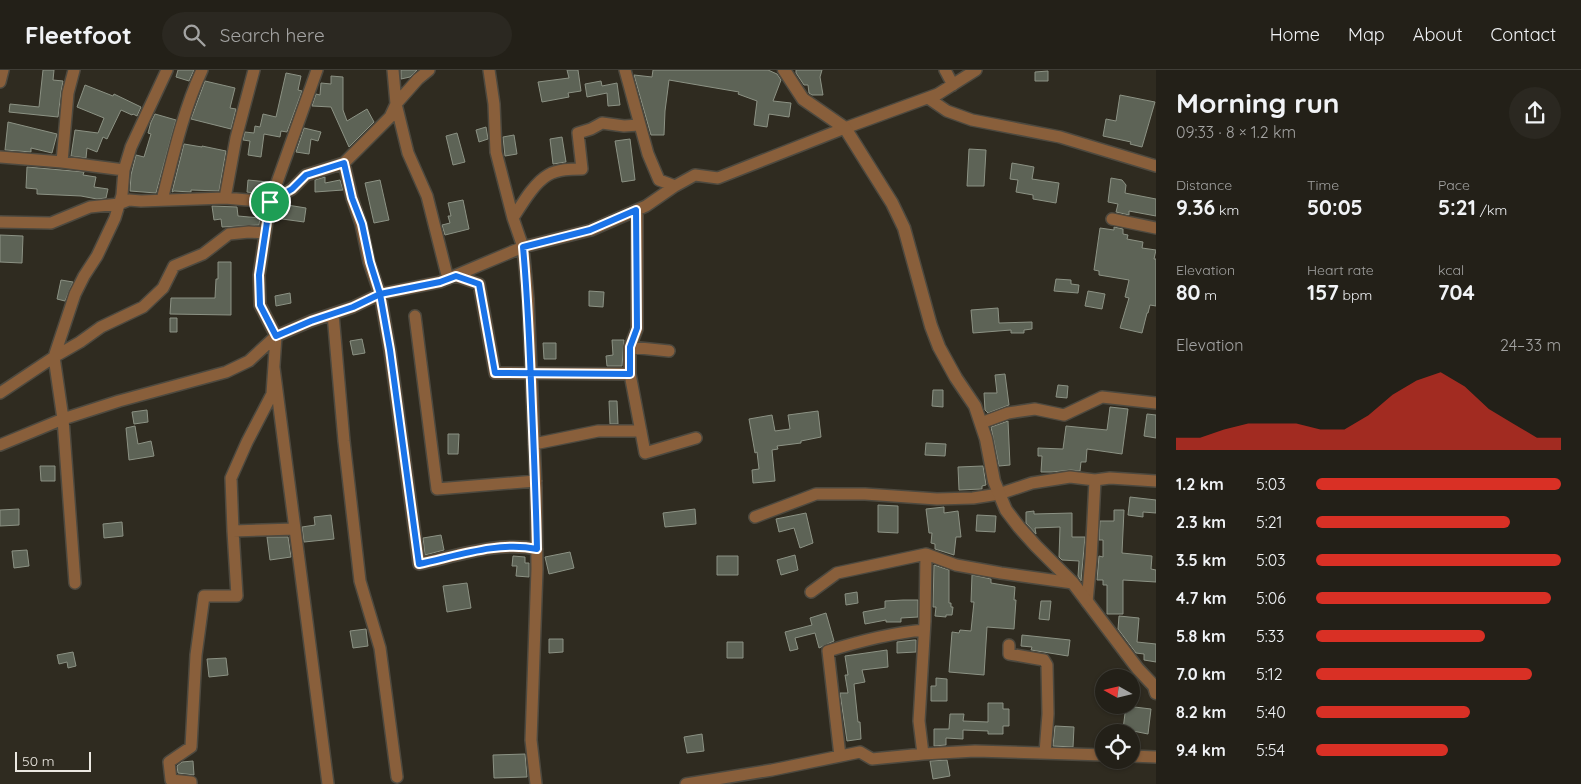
<!DOCTYPE html>
<html lang="en">
<head>
<meta charset="utf-8">
<style>
  body { margin:0; font-family:Quicksand,sans-serif; background:#2b2821; color:#f1f3f6; height:100vh; display:flex; flex-direction:column; font-size:19px; white-space:nowrap }
  * { box-sizing:border-box; margin:0 }
  p { font-size:16px; color:#a3a3a2 }
  .icon { flex:none; width:28px; height:28px; fill:none; stroke:currentColor; stroke-width:2; stroke-linecap:round; stroke-linejoin:round }
  .map { position:relative; flex:1; overflow:hidden }
  .sheet { display:flex; flex-direction:column; background:#232018; width:425px }
  .sheet>* { flex:none }
  .needle { width:32px; rotate:278deg }
  .buttons { position:absolute; left:1095px; top:599px; display:grid; gap:10px }
  .buttons a { display:grid; place-items:center; width:45px; height:45px; border-radius:50%; background:#232018; box-shadow:0 1px 4px #0004,0 0 0 1px #403e37; font-size:25px }
  .scale { position:absolute; left:15px; bottom:12px; width:76px; box-sizing:border-box; padding-left:5px; border:2px solid #ebe8e1; border-top:0; font-size:14px; line-height:18px; white-space:nowrap; color:#ebe8e1; -webkit-text-stroke:4px #2f2b20; paint-order:stroke }
  .pin { position:absolute; display:grid; place-items:center; width:42px; height:42px; color:#fff; margin:-21px; border:2px solid #fff; border-radius:50%; box-shadow:0 1px 5px #0007 }
  .round { display:grid; place-items:center; flex:none; width:52px; height:52px; border-radius:26px; background:#2b2821 }
  .head { display:flex; align-items:center; justify-content:space-between; height:85px; padding:0 20px }
  h1 { font-size:28px; font-weight:800; line-height:38px }
  .stats { display:grid; grid-template-columns:repeat(3,1fr); gap:8px; height:85px; padding:5px 20px }
  .stats div { display:grid; align-content:center }
  .stats b { font-size:21px; font-weight:800 }
  .stats small { font-size:14px; font-weight:400 }
  .stats p { font-size:14px }
  .chart { height:140px; padding:10px 20px }
  .chart p { display:flex; justify-content:space-between }
  .chart svg { width:100%; height:90px; margin-top:5px; fill:#d93025; opacity:.7 }
  ul { padding:0 20px; list-style:none; font-size:16px }
  li { display:grid; grid-template-columns:80px 60px 1fr; align-items:center; height:38px }
  li i { height:12px; border-radius:6px; background:#d93025 }
  header { display:flex; align-items:center; gap:30px; box-sizing:border-box; height:70px; padding:0 25px; background:#232018; border-bottom:1px solid #403e37 }
  header strong { font-size:24px }
  nav { display:flex; gap:28px; margin-inline-start:auto; font-size:18px }
  .search { width:350px; height:45px; background:#2b2821; display:flex; align-items:center; gap:12px; box-sizing:border-box; padding:0 18px; border-radius:28px; color:#a3a3a2; font-size:19px }
  main { display:flex; flex:1; min-height:0 }
  .map>svg:first-child { display:block }
  .building { fill:#5d6356; stroke:#8c9284 }
  .lines { fill:none; stroke-linecap:round; stroke-linejoin:round }
  .minor-casing { stroke:#4d493f; stroke-width:14 }
  .tertiary-casing { stroke:#4d493f; stroke-width:15 }
  .minor { stroke:#895f3b; stroke-width:11 }
  .tertiary { stroke:#895f3b; stroke-width:12 }
  .route-casing { stroke:#fff; stroke-width:10 }
  .route { stroke:#1a73e8; stroke-width:6 }
</style>
</head>
<body>
<header>
<strong>Fleetfoot</strong>
<div class="search"><svg class="icon" aria-label="search" viewBox="0 0 24 24"><circle cx="10" cy="10" r="6"/><path d="M15 15l6 6"/></svg>Search here</div>
<nav><a>Home</a><a>Map</a><a>About</a><a>Contact</a></nav>
</header>
<main>
<div class="map">
<svg width="1156" height="714" viewBox="0 0 1156 714">
  <rect width="100%" height="100%" fill="#2f2b20"/>
  <path class="building" d="M43,0H54L53,10L63,11L61,22L58,47L9,42L10,34L39,37Z
    M178,0H194L189,11L176,7Z
    M401,0H417L410,7L401,9Z
    M567,0H578L581,21L568,23L569,27L542,32L538,12L569,8Z
    M653,0H768L777,4L781,10L773,31L791,33L789,47L769,44L767,57L754,55L757,31L738,24L739,22L669,10L665,41L664,65H651L634,5L652,7Z
    M796,0H822L820,7L823,25H812L809,23L808,15H804L796,3Z
    M1048,1V11H1035V2Z
    M286,3L301,6L298,20L302,21L287,62L281,61L280,67L264,64L261,87L248,85L250,71L243,70L245,62L254,63L255,56L260,57L263,44L276,47Z
    M331,6L343,7V40L347,51L367,39L374,52L349,77L331,37L312,36L316,24L320,25L321,13L331,14Z
    M205,11L235,18L230,38L236,39L231,59L191,49Z
    M601,11L602,16L617,13L620,35L608,36L607,23L587,27L585,14Z
    M85,15L113,26L114,24L141,37L137,46L133,44L132,45L121,40L107,69L103,67L97,82L87,78L86,88L71,86L75,60L98,63L104,48L77,37Z
    M1120,25L1155,32L1142,77L1130,74L1131,72L1103,66L1106,49L1116,51Z
    M155,44L176,50L156,123L130,121L131,105L136,85L144,87L151,64L148,63L151,52Z
    M8,52L57,64L52,83L31,78V82L5,80Z
    M486,57L488,69L479,72L476,60Z
    M304,58L321,62L318,71L311,69L309,84L296,82Z
    M457,63L465,92L453,95L446,66Z
    M514,65L517,84L505,86L503,67Z
    M562,67L566,92L553,94L550,69Z
    M630,69L635,110L622,112L615,71Z
    M184,74L202,77V76L226,81L219,121L191,120V122L174,121L172,122Z
    M969,79L986,80L984,116H967Z
    M1012,93L1034,97L1032,109L1059,113L1056,133L1033,129V125L1016,122L1018,110L1010,109Z
    M27,97L84,102L83,105L96,107L94,117L108,119L106,128L97,129L81,126L37,124V119L26,118Z
    M325,107V113L340,110L343,120L315,122V110Z
    M1111,108L1122,110L1126,115L1125,123L1156,129V146L1129,141V145L1116,142L1118,134L1108,132Z
    M248,110L268,112L266,122H260V124L247,122Z
    M380,110L389,150L374,153L365,113Z
    M463,130L469,159L445,165L442,155L450,153L448,146H451L448,133Z
    M281,134L306,138L304,152L275,148L277,137Z
    M212,136L237,137L238,146L260,148L259,155L222,157L221,149L214,150Z
    M1114,157L1123,159V164L1128,165L1127,169L1143,172L1142,178L1156,180L1154,189H1156V236L1150,235L1148,243H1147L1142,263L1120,258L1129,228L1125,227L1129,210L1099,205V201L1094,200L1100,158L1114,160Z
    M0,165L23,166L22,193L0,192Z
    M218,192H231V245L170,244L171,228H215L216,209H218Z
    M1056,209L1071,210V214L1079,215L1078,223L1054,221Z
    M61,210L73,212L65,231L57,229Z
    M589,221L604,222L603,237L589,236Z
    M1088,221L1105,224L1102,239L1085,236Z
    M290,223L291,233L276,236L275,226Z
    M998,238L999,253L1032,252V259L1024,260V263H1011V260L973,263L971,240Z
    M170,248H177V262H170Z
    M362,269L365,283L353,285L350,271Z
    M612,270H624L622,296H607L606,286L613,285Z
    M543,273H556V289H544Z
    M1005,304L1009,335L988,343L985,340L984,323H997L995,305Z
    M1058,315L1068,316L1067,328L1056,327Z
    M933,320H943V337L932,336Z
    M609,331H617L618,354H610Z
    M1110,337L1128,339L1122,384L1087,379L1086,392H1081L1080,401L1071,400L1052,402H1041L1042,386H1038V378L1063,379L1066,356L1107,360Z
    M147,340L148,352L134,354L132,342Z
    M818,341L821,367L801,371V373L777,376L778,379L772,380L775,411L753,413L752,400L759,399L757,382L755,383L749,349L772,345L775,361L790,359L788,345Z
    M1147,344L1156,345V368L1144,366Z
    M1008,351L1010,395L999,396L991,357Z
    M135,356L138,374L151,371L154,386L129,390L126,358Z
    M448,364H459L458,384H448Z
    M926,373L946,374L945,386L925,385Z
    M40,396H55V411H41Z
    M983,396L986,415L982,416V419L959,420L958,397Z
    M1130,427L1156,430V443L1143,442V447L1128,445Z
    M878,435L898,436V463L878,462Z
    M944,437V443L958,441L961,467H956L954,485L935,479V474L931,473L932,463H929L926,439Z
    M19,439V455L0,456V440Z
    M695,439L696,454L665,457L663,443Z
    M1114,440H1124L1122,483L1152,486L1151,499L1156,500V512L1123,510V544H1107V515H1103V510H1097L1099,486L1103,487V470H1099L1100,451H1114Z
    M1034,441V444L1072,443V467H1085L1081,511L1078,506L1079,491L1062,490L1059,487L1060,457L1035,458L1036,464L1026,453V442Z
    M806,443L813,473L800,478L794,458L779,462L776,449Z
    M331,445L334,469L304,472L302,457L315,455L314,447Z
    M977,445L996,446L995,462L976,461Z
    M122,452L123,466L104,468L103,454Z
    M441,465L444,480L425,485L423,468Z
    M267,467H288L291,487L270,490Z
    M27,480L29,496L14,498L12,481Z
    M570,482L574,498L549,504L545,487Z
    M795,485L798,500L781,505L777,490Z
    M513,486L525,487V493H529V507L516,506L517,496H512Z
    M717,486H738V505H717Z
    M934,495L949,500V533H951V537H953L952,545H946V547L935,546L936,537H933Z
    M972,505L991,509V513L1015,517L1014,530H1016L1014,559L987,557L984,605L949,602L952,562L959,563L960,560L971,561L974,532H971Z
    M467,513L471,538L447,542L443,516Z
    M857,522L858,533L846,535L845,524Z
    M903,530H918V547L901,548V552H886V550L865,554L863,542L885,538V531Z
    M1041,531H1051L1049,550L1039,549Z
    M826,543L834,571L819,578L815,563L795,568L798,579L790,581L785,562L812,555L810,548Z
    M1119,546L1139,548L1137,572L1156,574V592L1144,590V584L1136,583L1118,559Z
    M366,559L368,576L353,578L350,561Z
    M1022,565L1070,570L1068,586L1031,580L1032,577L1021,576Z
    M549,569H563V582L549,583Z
    M914,570H916V582L897,583V572Z
    M727,572H743V588H727Z
    M887,580L888,597L862,600L865,612L854,614L858,652H860L861,669L847,671L840,623H848L845,605H848L845,586Z
    M73,582L76,596L68,598L67,592L59,594L57,585Z
    M226,588L228,605L209,607L207,589Z
    M936,608L947,609V631H931V616H936Z
    M988,633H1003V639H1009V656H1003V664H988V661L963,660V669L946,668V675L934,676V659H949L950,644H964L963,651L988,652Z
    M1126,636L1151,639L1148,664L1123,659Z
    M1055,656L1074,657L1073,677L1053,676Z
    M702,664L704,681L687,683L684,667Z
    M525,684L527,707L494,708L493,685Z
    M947,690L950,706L933,709L930,691Z
    M193,691L194,705L178,703L177,696L182,692Z"/>
  <g class="lines">
    <defs>
      <path id="minor" d="M393,0L396,34L408,83L427,126L448,209
        M489,0L494,34L496,82L513,148L523,177L528,229L536,418L537,499L531,670L536,714
        M625,0L648,84L659,110L675,116L695,105L718,108L845,58L938,24L976,0
        M945,0L953,15
        M0,12L3,0
        M928,28L947,41L972,50L1060,67L1156,96
        M0,87L62,92L124,100
        M62,92L68,23L74,0
        M344,93L352,128L361,154L369,192L380,224L390,281L419,494C457,486 498,471 537,479
        M225,128L236,68L254,0
        M162,130C173,87 183,41 202,0
        M513,148C522,134 534,113 548,105C558,99 571,99 582,99L578,63L591,59L602,53L624,56L639,55
        M1112,149L1156,158
        M0,152L51,153L90,137L119,134L129,130L141,131L225,128L270,132L292,119L306,105L344,93L390,47L396,34L418,9L429,0
        M456,206L479,214L495,303L630,304V277L669,281
        M333,244L344,371L360,511L380,578L397,707
        M415,246L437,419L536,411
        M630,277L637,259V140
        M274,298L295,459L233,461L231,408L247,372L272,324L276,266L260,235L259,205L270,132L317,0
        M630,304L645,383L696,368
        M0,323L54,287L80,272L101,257L143,237L163,218L174,196L203,184L229,164L249,162L265,163
        M981,353L1008,343L1035,339L1064,345L1102,327L1156,333
        M534,374L598,361H641
        M0,375L63,349L119,331L226,302L249,291L276,266L311,251L353,237L380,224L440,212L523,177L591,160L646,136L675,116
        M755,447L816,424H865L937,429L973,428L999,424L1032,413L1070,407L1095,410
        M295,459L328,714
        M926,484L925,551L919,651L923,684L975,681L1104,685
        M75,513L63,349L54,287L75,224L84,206L97,186L115,148L122,125L124,100L131,77L167,0
        M811,522L837,503L926,484L956,495L1001,503L1073,513
        M1087,532L1091,489L1095,410L1110,408L1156,411
        M1009,575V584L1044,590L1047,595L1048,644L1045,683
        M840,686L828,581C860,571 891,563 924,560
        M1131,686L1156,687
        M191,714V712L171,710L169,692L191,677L196,585L204,526H237L233,461
        M686,714L772,700L860,682L872,689L923,684"/>
      <path id="tertiary" d="M784,0L803,29L845,58L892,133L904,158L931,256L939,277L956,308L975,336L986,369L994,411L1006,440L1019,457L1036,476L1073,513L1138,599L1154,616L1156,623"/>
    </defs>
    <use href="#minor" class="minor-casing"/>
    <use href="#tertiary" class="tertiary-casing"/>
    <use href="#minor" class="minor"/>
    <use href="#tertiary" class="tertiary"/>
  </g>
  <g class="lines">
    <defs>
      <path id="route" d="M270,132L292,119L306,105L344,93L352,128L362,154L370,192L380,224L390,280L419,494C457,486 498,471 537,479C536,432 534,385 532,337C530,284 528,231 523,177L590,160L636,140L637,258L630,277V304L495,303L479,214L456,206L440,212L380,224L353,237L311,251L276,266L260,235L259,205L270,132"/>
    </defs>
    <use href="#route" class="route-casing"/>
    <use href="#route" class="route"/>
  </g>
</svg>
<div class="buttons">
<a><svg class="needle" viewBox="-14 -14 28 28"><path d="M0-13l5 13h-10z" fill="#e53935"/><path d="M0 13l5-13h-10z" fill="#a3a3a2"/></svg></a>
<a><svg class="icon" aria-label="locate" viewBox="0 0 24 24"><circle cx="12" cy="12" r="6"/><path d="M12 2v4M12 18v4M2 12h4M18 12h4"/></svg></a>
</div>
<div class="scale">50 m</div>
<div class="pin" style="left:270px;top:132px;background:#1e9e55"><svg class="icon" aria-label="arrive" viewBox="0 0 24 24"><path d="M6 21V4h12l-3 4 3 4H6"/></svg></div>
</div>
<section class="sheet">
<div class="head"><div><h1>Morning run</h1><p>09:33 · 8 × 1.2 km</p></div><a class="round"><svg class="icon" aria-label="share" viewBox="0 0 24 24"><path d="M12 15V3M7 8l5-5 5 5M5 13v7h14v-7"/></svg></a></div>
<div class="stats">
<div><p>Distance</p><b>9.36<small> km</small></b></div>
<div><p>Time</p><b>50:05</b></div>
<div><p>Pace</p><b>5:21<small> /km</small></b></div>
</div>
<div class="stats">
<div><p>Elevation</p><b>80<small> m</small></b></div>
<div><p>Heart rate</p><b>157<small> bpm</small></b></div>
<div><p>kcal</p><b>704</b></div>
</div>
<div class="chart"><p><span>Elevation</span>24–33 m</p>
<svg viewBox="0 0 160 44" preserveAspectRatio="none"><path d="M0 44V38L10 38L20 34L30 31L40 31L50 31L60 34L70 34L80 27L90 17L100 10L110 6L120 13L130 24L140 31L150 38L160 38V44z"/></svg>
</div>
<ul>
<li><b>1.2 km</b>5:03<i style="width:100%"></i></li>
<li><b>2.3 km</b>5:21<i style="width:79%"></i></li>
<li><b>3.5 km</b>5:03<i style="width:100%"></i></li>
<li><b>4.7 km</b>5:06<i style="width:96%"></i></li>
<li><b>5.8 km</b>5:33<i style="width:69%"></i></li>
<li><b>7.0 km</b>5:12<i style="width:88%"></i></li>
<li><b>8.2 km</b>5:40<i style="width:63%"></i></li>
<li><b>9.4 km</b>5:54<i style="width:54%"></i></li>
</ul>
</section>
</main>
</body>
</html>
